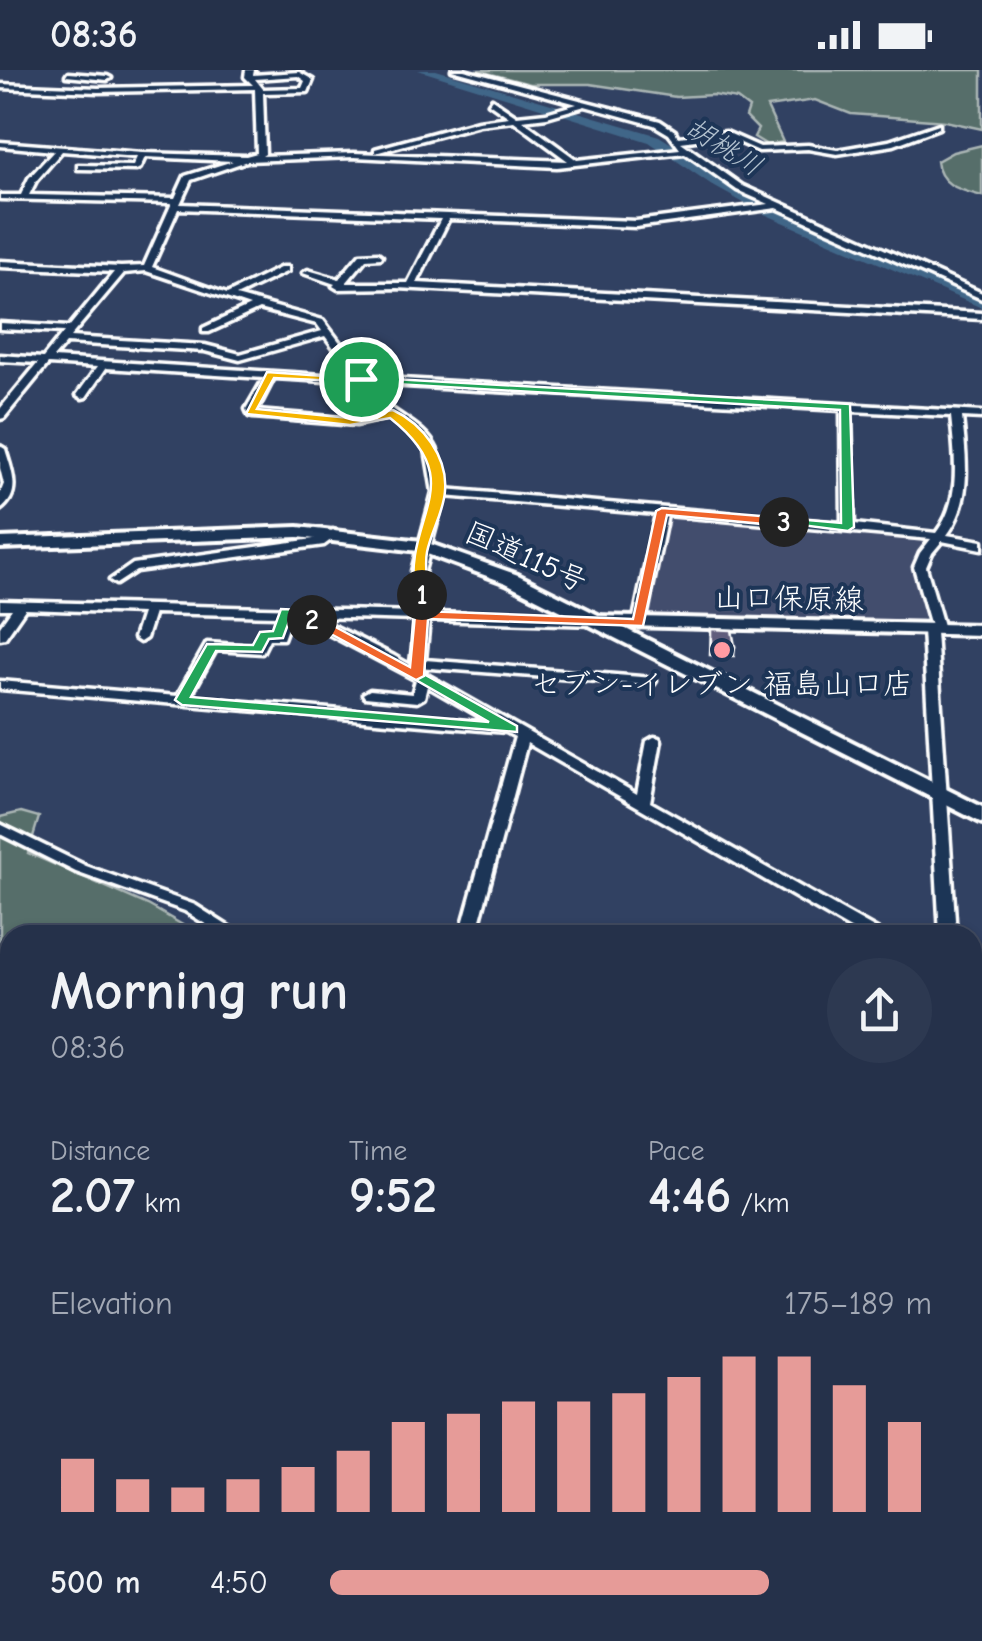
<!DOCTYPE html>
<html lang="en">
<head>
<meta charset="utf-8">
<style>
  body { margin:0; font-family:"Comic Neue","Klee One",sans-serif; background:#2d3951; color:#f1f3f6; height:100vh; display:flex; flex-direction:column; font-size:38px; white-space:nowrap }
  * { box-sizing:border-box; margin:0 }
  p { font-size:32px; color:#a3a9b5 }
  .icon { flex:none; width:55px; height:55px; fill:none; stroke:currentColor; stroke-width:2; stroke-linecap:round; stroke-linejoin:round }
  .map { position:relative; flex:1; overflow:hidden }
  .panel { position:absolute; left:0px; top:855px; width:982px; height:718px; display:flex; flex-direction:column; background:#25314a; border-radius:30px 30px 0 0; box-shadow:0 2px 8px #0004,0 0 0 2px #424c62 }
  .panel>* { flex:none }
  .pin { position:absolute; display:grid; place-items:center; width:85px; height:85px; color:#fff; margin:-42px; border:5px solid #fff; border-radius:50%; box-shadow:0 2px 10px #0007 }
  .km { position:absolute; width:50px; height:50px; margin:-25px; border-radius:50%; background:#222; color:#fff; font-size:28px; line-height:50px; text-align:center }
  .round { display:grid; place-items:center; flex:none; width:105px; height:105px; border-radius:52px; background:#2d3951 }
  .summary { display:flex; align-items:center; justify-content:space-between; height:170px; padding:0 50px }
  h1 { font-size:55px; font-weight:600; line-height:75px }
  .stats { display:grid; grid-template-columns:repeat(3,1fr); gap:15px; height:170px; padding:10px 50px }
  .stats div { display:grid; align-content:center }
  .stats b { font-size:50px; font-weight:600 }
  .stats small { font-size:28px; font-weight:400 }
  .stats p { font-size:28px }
  .chart { height:280px; padding:20px 50px }
  .chart p { display:flex; justify-content:space-between }
  .chart svg { width:100%; height:180px; margin-top:10px; stroke:#e69b98; stroke-width:6 }
  ul { padding:0 50px; list-style:none; font-size:32px }
  li { display:grid; grid-template-columns:160px 120px 1fr; align-items:center; height:75px }
  li i { height:25px; border-radius:12px; background:#e69b98 }
  .status { display:flex; justify-content:space-between; align-items:center; height:70px; padding:0 50px; background:#25314a; direction:ltr }
  .status svg { height:28px; fill:currentColor }
  .map>svg:first-child { display:block }
  .built { fill:#434d6d }
  .green { fill:#576e6b; stroke:#abb6b5; stroke-width:2.5 }
  .lines { fill:none; stroke-linecap:round; stroke-linejoin:round }
  .river { fill:#416688; fill-rule:evenodd }
  .minor-casing { stroke:#fff; stroke-width:7 }
  .major-casing { stroke:#fff; stroke-width:8 }
  .highway-casing { stroke:#fff; stroke-width:8 }
  .minor { fill:#1d3557; fill-rule:evenodd }
  .major { fill:#1d3557; fill-rule:evenodd }
  .highway { fill:#1d3557; fill-rule:evenodd }
  .wall { fill:#53506b; stroke:#fff; stroke-width:2.5 }
  .building { fill:#605d7c; stroke:#fff; stroke-width:2.5 }
  .split-1 { fill:#f5b400; stroke:#fff; stroke-width:2.5 }
  .split-2 { fill:#22a559; stroke:#fff; stroke-width:2.5 }
  .split-3 { fill:#f0652b; stroke:#fff; stroke-width:2.5 }
  .split-4 { fill:#22a559; stroke:#fff; stroke-width:2.5 }
  .poi-dot { fill:#ff9aa2; stroke:#1d3557; stroke-width:4 }
  .labels { text-anchor:middle; dominant-baseline:central; stroke-width:8; stroke-linejoin:round; paint-order:stroke }
  .far-water-label { font-size:28px; font-style:italic; fill:#b3c2cf; stroke:#1d3557 }
  .street-label { font-size:30px; fill:#fff; stroke:#1d3557 }
  .poi-label { font-size:30px; fill:#fff; stroke:#1d3557 }
</style>
</head>
<body>
<div class="status"><b>08:36</b><svg viewBox="0 0 49 12"><path d="M0 12V9h3v3zM5 12V6h3v6zM10 12V3h3v9zM15 12V0h3v12zM26 1h20v11H26zM47 4h2v5h-2z"/></svg></div>
<div class="map">
<svg width="982" height="1571" viewBox="0 0 982 1571">
  <rect width="100%" height="100%" fill="#314162"/>
  <filter id="ink" filterUnits="userSpaceOnUse"><feTurbulence type="fractalNoise" baseFrequency=".01" numOctaves="2"/><feDisplacementMap in="SourceGraphic" scale="20" xChannelSelector="R" yChannelSelector="G"/><feConvolveMatrix kernelMatrix="1 2 1 2 8 2 1 2 1" color-interpolation-filters="sRGB"/></filter>
  <g filter="url(#ink)">
    <path class="built" d="M671,444L924,468L926,472L914,492L927,547L916,552L647,547L666,446Z"/>
    <path class="green" d="M476,0H982V59L945,51L851,44L815,30L767,37L783,72L767,75L754,67L758,59L746,47L749,38L737,29L713,25L676,27L590,14H530Z
      M982,75V126C961,120 939,116 937,91L953,82Z
      M21,742L39,747L28,783L148,835L200,865H10V1395H0V747Z"/>
    <g class="lines">
      <path class="river" d="M418,0H436L659,66L772,137L982,227V238L762,143L715,117L649,72Z"/>
      <defs>
        <path id="minor" d="M246,0H254L253,5L299,2L313,10L308,22L263,23L265,84L262,86L354,83L568,91L514,51L479,55L375,83V79L478,51L509,47L489,33L492,29L517,46L546,43L577,34L452,0H464L660,51L675,61L678,67L726,62L760,77L808,75L837,80L889,71L939,54V58L894,75L837,84L808,79L759,81L725,66L681,72L743,116L982,223V229L777,138L636,157L449,149L417,213L982,243V249L397,218L338,219L333,216L335,214L303,203L308,200L339,209L360,184L378,183L382,186L381,188L366,189L346,213H408L441,149L178,139L152,197L227,224L282,197H288V201L236,226L323,250L366,307L982,342V348L962,347C966,388 973,430 947,465L982,471V479L942,471L932,483L926,497L944,559L942,562H936L956,865H940L923,559L931,556L914,497L920,483L931,469L667,445L645,553L639,557L633,553L656,444L444,426L424,501L429,543L595,547L601,551L595,555L429,550L425,590L654,608L656,611L654,614L649,615L418,597L411,593L416,550L316,547L394,586L637,724L647,671L654,667L659,668L661,671L650,732L879,861L881,865H861L527,673L476,865H460L515,667L506,662L0,619V611L177,626L207,573L253,576L260,562H273L278,546L154,543L146,568L140,572L134,568L142,543L25,539L5,568L0,569V556L12,539H0V531L417,542L412,501L433,422L426,380L406,358L392,347L356,355L253,347L249,346L246,339L264,308L106,298L86,327L82,328L77,325L97,297L48,294L4,348L0,349V339L38,293L0,291V285L43,288L64,262L0,259V253L69,257L114,202L0,197V191L121,197L144,196L172,133L0,129V125H21L29,108L54,81L0,76V72L142,83L246,86L257,83L255,19L98,22L0,18V14L98,18L253,15L245,7ZM298,6L305,11L302,18L263,19L255,9ZM585,36L654,55L669,64L680,79L577,90L522,50L547,47ZM62,81L137,87L133,96L78,95V99H81L136,100L140,98L145,87L233,91L185,106L175,128L29,125L36,111ZM685,83L737,120L769,134L636,151L180,134L191,110L247,91L354,87L557,97ZM146,201L250,236L203,258V262H209L259,239L317,254L322,261L240,284L205,275L70,267L124,203ZM325,266L356,307L53,288L66,273L205,281L240,290ZM274,308L359,313L365,327L385,342L356,349L257,341ZM369,314L841,340L842,453L444,419C442,407 441,391 437,380C424,350 382,342 369,314ZM851,341L951,346C955,386 962,430 936,463L854,454ZM291,547H296L416,610L412,624L370,620L363,624L365,627L417,632L424,628L427,616L491,653L190,627L216,580L262,583L269,569H283Z
          M68,3L107,6L111,8L107,10L66,6Z
          M0,376L5,379C12,402 22,424 0,440V424L4,414L0,398Z
          M333,460L339,464L324,475L136,501L116,514L110,510L133,494L321,468Z
          M0,754L86,796L195,835L242,865H223L185,841L76,802L0,764Z
          M972,917L982,921V933L972,930Z
          M972,1358L982,1363V1384L972,1380Z
          M972,1451L980,1453L982,1458V1531L974,1528L972,1525Z
          M34,1562H57L53,1571H31Z
          M781,1562H803V1571H781Z"/>
        <path id="major" d="M595,546L982,555V565L589,555V547Z"/>
        <path id="highway" d="M298,457L422,471L518,505L982,737V753L506,513L419,481L298,467L0,478V468Z"/>
      </defs>
      <use href="#minor" class="minor-casing"/>
      <use href="#major" class="major-casing"/>
      <use href="#highway" class="highway-casing"/>
      <use href="#minor" class="minor"/>
      <use href="#major" class="major"/>
      <use href="#highway" class="highway"/>
    </g>
    <path class="wall" d="M711,559L735,576L734,586L710,585Z"/>
    <path class="building" d="M711,559L732,560L735,576L711,574Z"/>
  </g>
  <path class="split-1" d="M267,302L367,309L361,312L274,308L257,339L350,348L393,340C423,354 448,387 445,421C444,441 431,462 427,482C424,498 429,514 427,528L415,525C402,446 473,414 390,348L350,355L246,344Z"/>
  <path class="split-2" d="M422,521L429,525L424,604L517,656V662L182,635L175,630L207,574L253,575L260,562L273,561L281,539L303,540L319,550L312,554L291,546L283,568L269,569L262,582L216,581L191,627L489,652L409,606L415,525Z"/>
  <path class="split-3" d="M662,438L784,448L790,452L784,456L667,445L643,556L428,549L424,606L416,610L305,550L317,547L410,597L415,545L422,541L633,549L656,441Z"/>
  <path class="split-4" d="M357,307L850,334L854,457L848,461L778,452L784,448L841,453L840,340L361,312Z"/>
  <circle class="poi-dot" cx="722" cy="580" r="10"/>
  <g class="labels">
    <g class="far-water-label">
      <text transform="translate(724 77) rotate(32)">胡桃川</text>
    </g>
    <g class="street-label">
      <text transform="translate(526 487) rotate(24)">国道115号</text>
      <text transform="translate(789 529) rotate(1)">山口保原線</text>
    </g>
    <g class="poi-label">
      <text x="722" y="614">セブン-イレブン 福島山口店</text>
    </g>
  </g>
</svg>
<div class="pin" style="left:361px;top:309px;background:#1e9e55"><svg class="icon" aria-label="arrive" viewBox="0 0 24 24"><path d="M6 21V4h12l-3 4 3 4H6"/></svg></div>
<b class="km" style="left:422px;top:525px">1</b>
<b class="km" style="left:312px;top:550px">2</b>
<b class="km" style="left:784px;top:452px">3</b>
<section class="panel">
<div class="summary"><div><h1>Morning run</h1><p>08:36</p></div><a class="round"><svg class="icon" aria-label="share" viewBox="0 0 24 24"><path d="M12 15V3M7 8l5-5 5 5M5 13v7h14v-7"/></svg></a></div>
<div class="stats">
<div><p>Distance</p><b>2.07<small> km</small></b></div>
<div><p>Time</p><b>9:52</b></div>
<div><p>Pace</p><b>4:46<small> /km</small></b></div>
</div>
<div class="chart"><p><span>Elevation</span>175–189 m</p>
<svg viewBox="0 0 160 44" preserveAspectRatio="none"><path d="M5 44V31M15 44V36M25 44V38M35 44V36M45 44V33M55 44V29M65 44V22M75 44V20M85 44V17M95 44V17M105 44V15M115 44V11M125 44V6M135 44V6M145 44V13M155 44V22"/></svg>
</div>
<ul>
<li><b>500 m</b>4:50<i style="width:73%"></i></li>
</ul>
</section>
</div>
</body>
</html>
